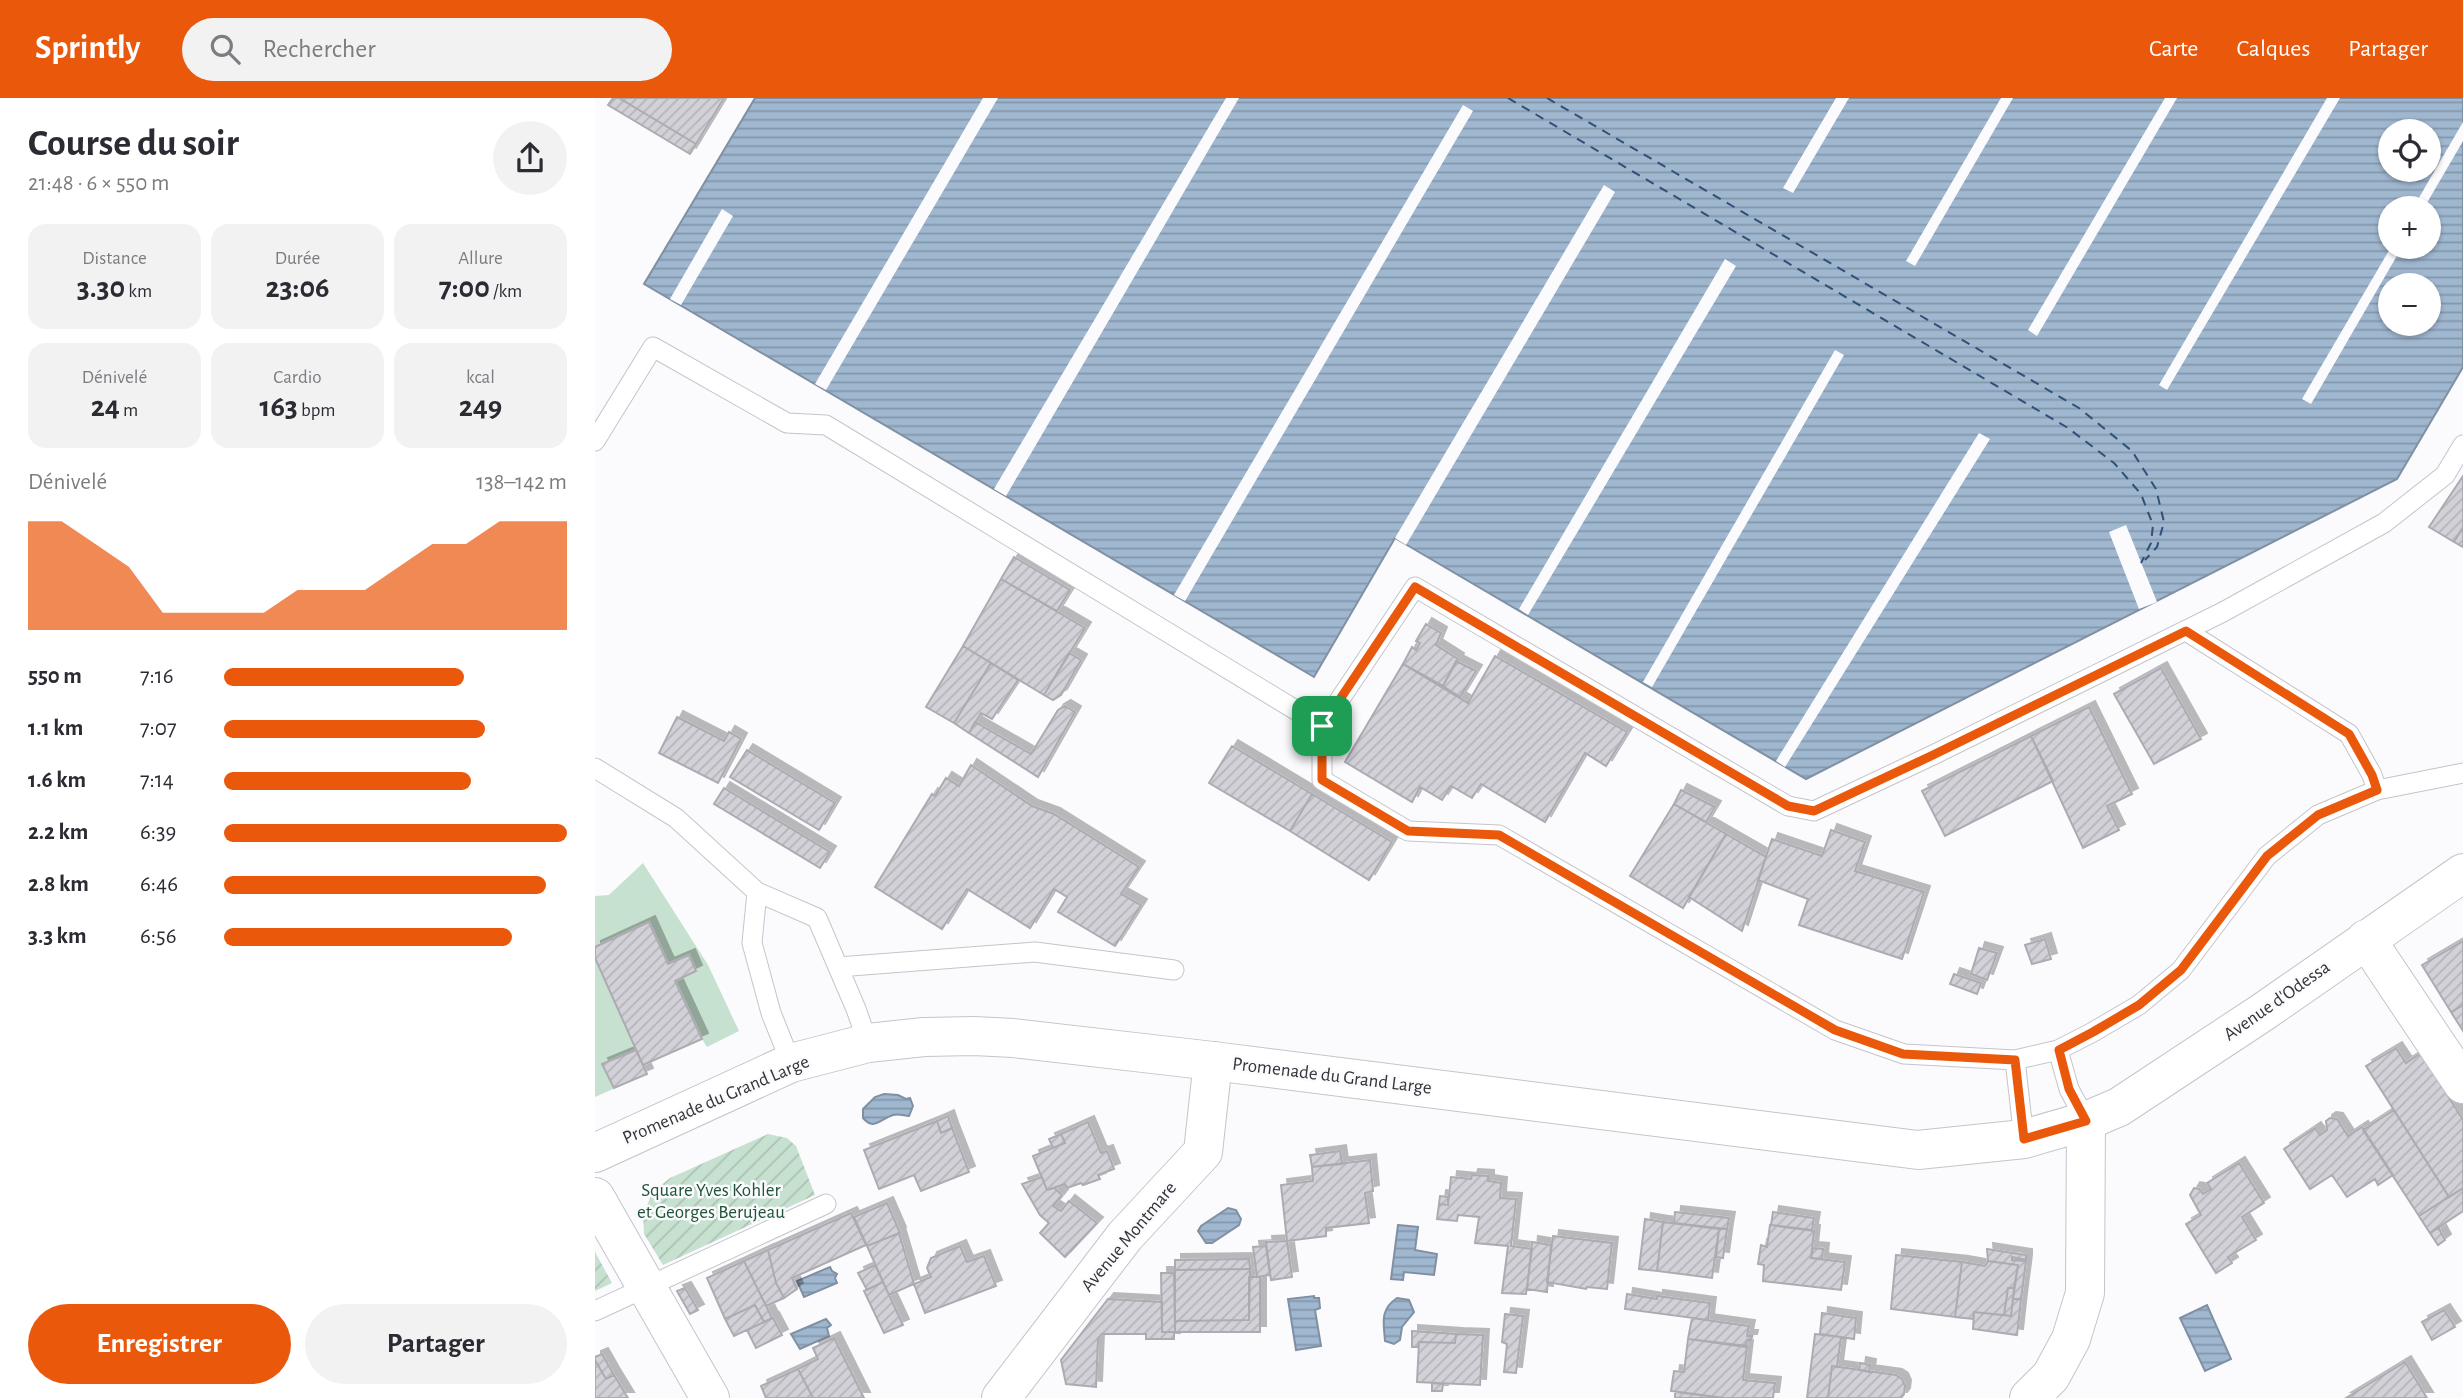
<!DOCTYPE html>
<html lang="fr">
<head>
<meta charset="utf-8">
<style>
  body { margin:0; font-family:"Alegreya Sans",sans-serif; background:#f2f2f3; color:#2b2b33; height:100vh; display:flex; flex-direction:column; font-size:26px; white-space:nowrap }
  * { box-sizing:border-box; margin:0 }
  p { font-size:23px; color:#7c7c81 }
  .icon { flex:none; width:38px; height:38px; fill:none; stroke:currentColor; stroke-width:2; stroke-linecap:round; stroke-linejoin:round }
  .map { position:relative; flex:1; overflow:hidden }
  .drawer { display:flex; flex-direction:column; background:#fff; width:595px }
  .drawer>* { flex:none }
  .tools { position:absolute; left:1783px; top:21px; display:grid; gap:14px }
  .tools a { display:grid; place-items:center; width:63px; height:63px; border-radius:50%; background:#fff; box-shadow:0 2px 5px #0004; font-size:35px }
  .pin { position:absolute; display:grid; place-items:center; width:60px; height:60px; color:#fff; margin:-30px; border-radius:14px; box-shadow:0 4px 10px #0006 }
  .round { display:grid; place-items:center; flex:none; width:74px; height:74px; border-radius:37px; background:#f2f2f3 }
  .head { display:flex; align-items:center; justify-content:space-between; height:119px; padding:0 28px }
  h1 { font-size:38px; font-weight:600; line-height:52px }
  .stats { display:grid; grid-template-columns:repeat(3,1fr); gap:10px; height:119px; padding:7px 28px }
  .stats div { display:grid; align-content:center; border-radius:18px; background:#f2f2f3; text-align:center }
  .stats b { font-size:30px; font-weight:600 }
  .stats small { font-size:19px; font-weight:400 }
  .stats p { font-size:19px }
  .chart { height:196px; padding:14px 28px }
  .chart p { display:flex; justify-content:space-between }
  .chart svg { width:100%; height:126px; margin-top:7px; fill:#ea580c; opacity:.7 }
  .primary-button { display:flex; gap:14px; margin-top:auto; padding:14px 28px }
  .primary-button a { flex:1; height:80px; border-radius:42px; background:#ea580c; color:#fff; font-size:28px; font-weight:600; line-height:80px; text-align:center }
  .primary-button a+a { background:#f2f2f3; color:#2b2b33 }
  ul { padding:0 28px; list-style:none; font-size:23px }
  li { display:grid; grid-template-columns:112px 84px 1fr; align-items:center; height:52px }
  li i { height:18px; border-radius:9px; background:#ea580c }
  header { display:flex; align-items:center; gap:42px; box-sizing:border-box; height:98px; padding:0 35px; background:#ea580c; color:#fff }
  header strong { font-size:33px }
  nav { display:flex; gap:38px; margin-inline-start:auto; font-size:24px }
  .search { width:490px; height:63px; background:#f2f2f3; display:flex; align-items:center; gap:18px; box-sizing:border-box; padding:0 24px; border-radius:38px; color:#7c7c81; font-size:26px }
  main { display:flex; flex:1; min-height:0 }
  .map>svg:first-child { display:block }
  .garden { fill:url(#garden-furrows) }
  .pitch { fill:#c6e1d0 }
  .water { fill:url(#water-rules); stroke:#8090a3; stroke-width:2; fill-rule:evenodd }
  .pier { fill:#fbfbfe }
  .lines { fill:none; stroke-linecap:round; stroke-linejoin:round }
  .ferry { stroke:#2f5177; stroke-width:2; stroke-dasharray:9 7; stroke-linecap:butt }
  .building { fill:url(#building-hatch); stroke:#adabb2; stroke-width:2; filter:url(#shadow) }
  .lane-casing { stroke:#c4c4cc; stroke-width:21 }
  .street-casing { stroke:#c4c4cc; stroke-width:40 }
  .secondary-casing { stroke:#c4c4cc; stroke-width:40 }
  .lane { stroke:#fff; stroke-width:19 }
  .street { stroke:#fff; stroke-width:38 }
  .secondary { stroke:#fff; stroke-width:38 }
  .route-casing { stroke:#fff; stroke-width:14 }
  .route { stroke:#ea580c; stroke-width:9 }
  .labels { text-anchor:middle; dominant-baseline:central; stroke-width:5; stroke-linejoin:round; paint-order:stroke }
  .street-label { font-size:19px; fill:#353539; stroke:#fbfbfe }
  .park-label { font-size:19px; fill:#1e5438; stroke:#fbfbfe }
</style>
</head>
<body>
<header>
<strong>Sprintly</strong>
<div class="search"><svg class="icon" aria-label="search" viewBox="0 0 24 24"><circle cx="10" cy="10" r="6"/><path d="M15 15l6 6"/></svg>Rechercher</div>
<nav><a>Carte</a><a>Calques</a><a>Partager</a></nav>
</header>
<main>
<section class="drawer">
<div class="head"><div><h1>Course du soir</h1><p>21:48 · 6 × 550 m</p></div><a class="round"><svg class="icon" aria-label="share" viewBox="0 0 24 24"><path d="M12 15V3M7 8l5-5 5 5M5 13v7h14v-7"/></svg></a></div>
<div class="stats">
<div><p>Distance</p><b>3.30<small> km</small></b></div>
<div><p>Durée</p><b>23:06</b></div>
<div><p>Allure</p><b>7:00<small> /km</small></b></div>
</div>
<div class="stats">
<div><p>Dénivelé</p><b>24<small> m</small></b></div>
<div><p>Cardio</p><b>163<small> bpm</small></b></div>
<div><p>kcal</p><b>249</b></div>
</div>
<div class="chart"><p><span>Dénivelé</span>138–142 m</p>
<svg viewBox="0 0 160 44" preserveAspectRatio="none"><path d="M0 44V6L10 6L20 14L30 22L40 38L50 38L60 38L70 38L80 30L90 30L100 30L110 22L120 14L130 14L140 6L150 6L160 6V44z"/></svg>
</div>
<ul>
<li><b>550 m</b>7:16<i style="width:70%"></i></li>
<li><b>1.1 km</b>7:07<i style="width:76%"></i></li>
<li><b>1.6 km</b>7:14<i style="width:72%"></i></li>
<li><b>2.2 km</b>6:39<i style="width:100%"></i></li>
<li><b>2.8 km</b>6:46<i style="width:94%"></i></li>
<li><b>3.3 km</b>6:56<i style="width:84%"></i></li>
</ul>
<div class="primary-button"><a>Enregistrer</a><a>Partager</a></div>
</section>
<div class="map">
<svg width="1868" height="1300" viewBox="0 0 1868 1300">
  <defs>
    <pattern id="garden-furrows" width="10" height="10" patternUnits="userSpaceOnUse" patternTransform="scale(1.75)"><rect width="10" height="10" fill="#c6e1d0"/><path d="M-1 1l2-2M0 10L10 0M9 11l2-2" fill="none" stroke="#abc2b3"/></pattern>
    <pattern id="water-rules" width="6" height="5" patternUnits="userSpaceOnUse" patternTransform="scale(1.75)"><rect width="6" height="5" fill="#a0b7d0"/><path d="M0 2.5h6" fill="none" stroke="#8396aa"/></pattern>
    <pattern id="building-hatch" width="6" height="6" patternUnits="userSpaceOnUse" patternTransform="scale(1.75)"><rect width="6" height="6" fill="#d3d1d8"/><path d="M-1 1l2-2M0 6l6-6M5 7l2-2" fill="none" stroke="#b6b4ba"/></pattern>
    <filter id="shadow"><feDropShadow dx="6" dy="-6" stdDeviation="0" flood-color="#0004"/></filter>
  </defs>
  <rect width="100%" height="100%" fill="#fbfbfe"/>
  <path class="garden" d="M173,1036L192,1040L201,1048L220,1097L68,1167L49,1136L48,1116L58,1094L75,1080Z
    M0,1154L17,1185L0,1193Z"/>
  <path class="pitch" d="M48,765L113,867L144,933L112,949L107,941L49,967L52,976L0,999V798L14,797Z"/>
  <path class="water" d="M160,0H1868V269L1802,381L1211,681L800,440L719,579L49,186ZM1796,33H1834V72H1796ZM1796,110H1834V149H1796ZM1796,187H1834V226H1796Z
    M289,996L303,997L311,1001L315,1000L318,1008L314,1018C310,1018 303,1015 298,1017C285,1021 279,1033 268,1020V1011L280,999Z
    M633,1110L641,1112L646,1121L644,1127L617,1145H611L603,1133L606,1128Z
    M803,1127L823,1129L820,1152L842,1156L839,1177L809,1174L808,1182L796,1181Z
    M235,1169L237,1173L242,1176L240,1180L242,1185L209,1199L202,1183Z
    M719,1198V1200H724L725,1210L720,1212L726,1248L701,1252L693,1201Z
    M802,1200L814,1202L819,1214L807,1229L805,1242L799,1246L790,1243C789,1226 784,1212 802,1200Z
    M1612,1207L1636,1261L1610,1273L1585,1220Z
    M231,1221L236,1227L232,1230L234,1238L205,1251L196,1236Z"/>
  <path class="pier" d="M388,0H403L231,292L220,286Z
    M631,0H644L411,398L399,391Z
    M1241,0H1254L1198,95L1188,90Z
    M1406,0H1418L1320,168L1311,163Z
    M1570,0H1582L1442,238L1433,232Z
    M1732,0H1745L1572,292L1564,287Z
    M868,7L878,13L590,503L579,497Z
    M1868,24V43L1829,110H1818Z
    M1009,87L1020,94L811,447L800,440Z
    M127,111L138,118L86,207L75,201Z
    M1796,149H1807L1716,306L1707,301Z
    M1130,161L1141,168L933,517L924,511Z
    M1240,252L1249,257L1057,589L1048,584Z
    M1384,335L1395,341L1190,669L1181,663Z
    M1531,427L1562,504L1544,511L1514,434Z"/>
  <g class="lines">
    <path class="ferry" d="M913,0L1473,330L1519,365L1546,396L1558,427L1556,445L1546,465
      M952,0L1484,310L1537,353L1561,391L1569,424L1562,449L1550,462"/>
  </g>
  <path class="building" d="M18,0H24L101,46L95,56L13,7Z
    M24,0H129L101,46Z
    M1868,378V429L1859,444L1834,429Z
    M1868,429V449L1859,444Z
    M419,459L475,492L462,513L406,481Z
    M406,481L490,530L449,597L368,548Z
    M831,526L846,535L841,547L863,561L848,588L808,566L817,549L821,552L825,545L821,543Z
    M368,548L396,565L359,625L331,609Z
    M474,555L486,562L466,597L458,602L449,597Z
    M900,558L1032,634L1011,668L990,655L950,724L886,686L877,700L856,688L847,702L825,689L817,704L750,664L808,566L873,605Z
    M861,563L881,573L865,599L848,588Z
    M396,565L423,582L397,621L386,615L374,635L359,625Z
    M1566,570L1606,641L1559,666L1519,596Z
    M470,608L480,614L443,679L374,635L380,624L436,656L463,612Z
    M1494,609L1537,696L1512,708L1524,732L1488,750L1436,638Z
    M82,619L129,643L134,634L146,641L123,685L64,655Z
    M1436,638L1458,683L1350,738L1327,693Z
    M637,648L717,696L695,733L614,685Z
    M152,652L240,705L224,732L135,679Z
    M376,667L437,708L459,716L544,769L526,796L546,807L520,848L463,814L472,799L459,791L435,830L372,791L347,831L280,789L337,696L340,698L351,680L364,688Z
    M129,690L235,754L225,770L119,706Z
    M1086,692L1120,709L1111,724L1079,706Z
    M717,696L797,744L774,782L695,733Z
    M1079,706L1131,736L1088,810L1035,778Z
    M1236,732L1270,744L1260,773L1329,794L1307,861L1204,827L1213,801L1163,782L1177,741L1227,758Z
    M1131,736L1171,759L1147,833L1094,799Z
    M54,824L73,866L94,857L101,873L80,883L107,941L48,967L0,860V849Z
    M1450,841L1456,861L1437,866L1430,847Z
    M1868,843V907L1856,914L1827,867Z
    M1384,850L1402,855L1392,882L1376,876Z
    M1359,876L1386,885L1382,896L1355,886Z
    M1868,907V933L1856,914Z
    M1801,950L1811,965L1826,955L1868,1022V1090L1854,1099L1771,968Z
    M41,952L52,976L19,990L7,966Z
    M1799,1012L1854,1099L1824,1118L1768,1032Z
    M353,1018L357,1030L346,1035L342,1023Z
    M1735,1020L1742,1021L1753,1038L1767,1029L1798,1077L1783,1087L1780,1081L1752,1099L1737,1077L1715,1091L1689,1051L1720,1030L1725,1037L1732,1032L1731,1023Z
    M342,1023L346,1035L357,1030L374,1074L326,1093L319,1077L284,1091L269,1052Z
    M493,1024L506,1055L512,1053L519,1071L503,1077L505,1081L488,1087L486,1085L472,1090L470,1086L452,1092L438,1058L470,1045L466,1036Z
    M466,1036L470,1045L458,1050L454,1041Z
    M745,1053L747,1066L717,1069L715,1057Z
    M775,1062L778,1093L770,1095L774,1125L731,1130V1138L692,1143L686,1087L718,1083L717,1069Z
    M1644,1065L1669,1105L1647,1119L1661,1142L1633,1159L1637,1165L1621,1175L1591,1126L1606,1117L1595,1097L1599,1090L1604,1091L1608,1096L1616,1091L1612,1085Z
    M877,1077L893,1078V1083L906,1085L905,1100L921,1101L916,1148L937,1151L931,1196L907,1195L913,1148L880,1145L884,1119L863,1117L862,1123L842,1121L844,1106L853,1107L856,1079L876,1081Z
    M447,1079L452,1092L459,1090L467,1097L458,1108L466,1113L474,1103L502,1125L470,1159L445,1135L454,1125L445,1117L427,1086Z
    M1868,1090V1113L1835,1135L1824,1118Z
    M845,1098L853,1099V1107L844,1106Z
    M292,1105L305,1135L272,1148L259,1119Z
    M1080,1114L1134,1120L1132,1131L1079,1125Z
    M1178,1114L1219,1120L1217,1132L1176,1127Z
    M256,1115L271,1147L197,1180L202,1191L189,1200L181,1185L173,1152Z
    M1050,1121L1068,1124L1062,1173L1044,1171Z
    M1068,1124L1124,1131L1117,1180L1062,1173Z
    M1175,1127L1219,1133L1216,1160L1250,1164L1246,1192L1168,1183L1169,1167L1163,1166L1166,1147L1172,1149Z
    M1843,1129L1850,1142L1843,1147L1835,1135Z
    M1124,1131H1132L1128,1160L1121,1159Z
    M304,1135L319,1186L294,1197L272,1148Z
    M958,1138L1017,1145L1012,1191L992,1189L991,1191L952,1184Z
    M692,1143L697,1179L676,1182L671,1144Z
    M937,1144L956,1147L952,1194L932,1191Z
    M365,1148L372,1164L389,1158L401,1188L330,1215L319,1186L336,1179L332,1170L336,1160Z
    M671,1148L675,1177L662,1179L658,1149Z
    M1218,1150L1228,1151L1227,1161L1216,1160Z
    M1392,1151L1431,1157V1162L1417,1159V1162L1431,1163L1426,1201H1418L1423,1167L1393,1163Z
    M173,1152L181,1185L189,1200L171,1208L149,1163Z
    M1301,1157L1367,1164L1360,1219L1296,1211Z
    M654,1161L655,1171L580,1172V1162Z
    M149,1163L177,1220L169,1224L160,1207L130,1221L112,1180Z
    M1393,1163L1423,1167L1419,1190H1413L1409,1217L1379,1214L1378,1221L1360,1219L1367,1164L1390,1168Z
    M280,1167L288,1184L272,1192L263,1175Z
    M655,1171L654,1222L580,1223V1172Z
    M566,1175H579L580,1234H567Z
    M654,1179H665V1234H580V1223L654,1222Z
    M288,1184L308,1227L289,1235L269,1193Z
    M90,1190L103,1212L95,1216L82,1193Z
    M1413,1190H1419L1416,1218L1409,1217Z
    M1032,1196L1062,1201V1198L1115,1205L1113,1222L1030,1211Z
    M513,1201L567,1204V1234H579V1241H551V1236H507L503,1241L501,1289L471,1286L466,1262Z
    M1418,1201H1426L1422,1237L1378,1231L1379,1214L1416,1218Z
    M160,1207L169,1224L139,1238L130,1221Z
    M1849,1212L1860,1229L1837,1242L1827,1224Z
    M1227,1215L1261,1220L1259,1241L1225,1236Z
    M910,1216L928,1218L921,1275L909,1274L912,1246L907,1244Z
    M178,1220L187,1237L161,1250L152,1232Z
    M1097,1220L1154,1228L1152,1238H1157L1156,1242H1152L1150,1249L1093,1241Z
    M817,1233L861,1236L860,1245L824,1244L823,1249H817Z
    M861,1236L888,1237L885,1287L822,1284L824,1244L860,1245Z
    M1220,1236L1246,1239L1242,1269L1237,1268L1233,1300H1212Z
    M239,1240L269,1300H218L203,1271L223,1261L218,1250Z
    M1093,1241L1152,1248L1148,1282L1180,1285L1178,1300H1130L1076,1293L1079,1273L1089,1274Z
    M7,1256L19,1277L11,1281L0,1262V1259Z
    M0,1262L11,1281L19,1277L33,1300H0Z
    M1810,1264L1832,1300H1751Z
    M1265,1265L1275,1267L1274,1274L1264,1272Z
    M1237,1268L1301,1277L1307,1281L1310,1288L1309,1296L1306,1300H1233Z
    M203,1271L218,1300H171L166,1288Z
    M837,1285L848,1286L847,1293H837Z
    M1080,1294L1130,1300H1080Z"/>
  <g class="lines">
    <defs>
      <path id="lane" d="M0,343L58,249L192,325L231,327L727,628
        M1868,347L1850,377L1789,425L1628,514L1338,657L1219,713L1193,708L820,489L727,628V682L813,733L904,737L1240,932L1309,956L1420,962L1463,952L1498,934L1544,907L1586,872L1672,758L1723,717L1782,692L1868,675
        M1591,533L1754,636L1777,677L1782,692
        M0,670L81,720L162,794
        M243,869L440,854L579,872
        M1463,952L1474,991L1491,1023
        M1420,962L1429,1041
        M196,965L176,915L157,845L162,794L222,820L261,911L273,945
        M0,1213L231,1106"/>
      <path id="street" d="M1771,841L1868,986
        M0,1099L115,1300
        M406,1300L530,1138L608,1054L618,963
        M1434,1300L1456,1278L1476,1241L1490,1195L1491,1023"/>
      <path id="secondary" d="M0,1055L196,965L273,945L329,939L379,938L418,940L618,963L1323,1052L1429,1041L1491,1023L1524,1009L1668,914L1868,775
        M0,1106H4"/>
    </defs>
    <use href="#lane" class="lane-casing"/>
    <use href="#street" class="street-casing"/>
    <use href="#secondary" class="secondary-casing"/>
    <use href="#lane" class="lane"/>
    <use href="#street" class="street"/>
    <use href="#secondary" class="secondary"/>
  </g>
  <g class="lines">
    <defs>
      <path id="route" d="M820,489L1193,708L1219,713L1338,657L1591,533L1754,636L1777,677L1782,692L1723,717L1672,758L1586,872L1544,907L1498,934L1464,952L1474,991L1491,1023L1429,1041L1420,962L1308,956L1240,932L904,737L813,733L727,682V628Z"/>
    </defs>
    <use href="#route" class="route-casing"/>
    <use href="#route" class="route"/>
  </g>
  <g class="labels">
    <g class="street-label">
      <text transform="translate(1682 903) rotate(-35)">Avenue d'Odessa</text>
      <text transform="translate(737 978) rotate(7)">Promenade du Grand Large</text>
      <text transform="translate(121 1002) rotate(-23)">Promenade du Grand Large</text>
      <text transform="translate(534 1139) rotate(-50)">Avenue Montmare</text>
    </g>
    <g class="park-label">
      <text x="116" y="1092">Square Yves Kohler<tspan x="116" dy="22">et Georges Berujeau</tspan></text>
    </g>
  </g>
</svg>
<div class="tools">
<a><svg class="icon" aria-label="locate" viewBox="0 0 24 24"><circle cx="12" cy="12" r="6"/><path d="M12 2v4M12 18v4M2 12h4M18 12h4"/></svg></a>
<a>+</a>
<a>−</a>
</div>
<div class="pin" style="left:727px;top:628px;background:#1e9e55"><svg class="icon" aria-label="arrive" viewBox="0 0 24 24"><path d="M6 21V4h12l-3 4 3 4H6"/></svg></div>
</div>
</main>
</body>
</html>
